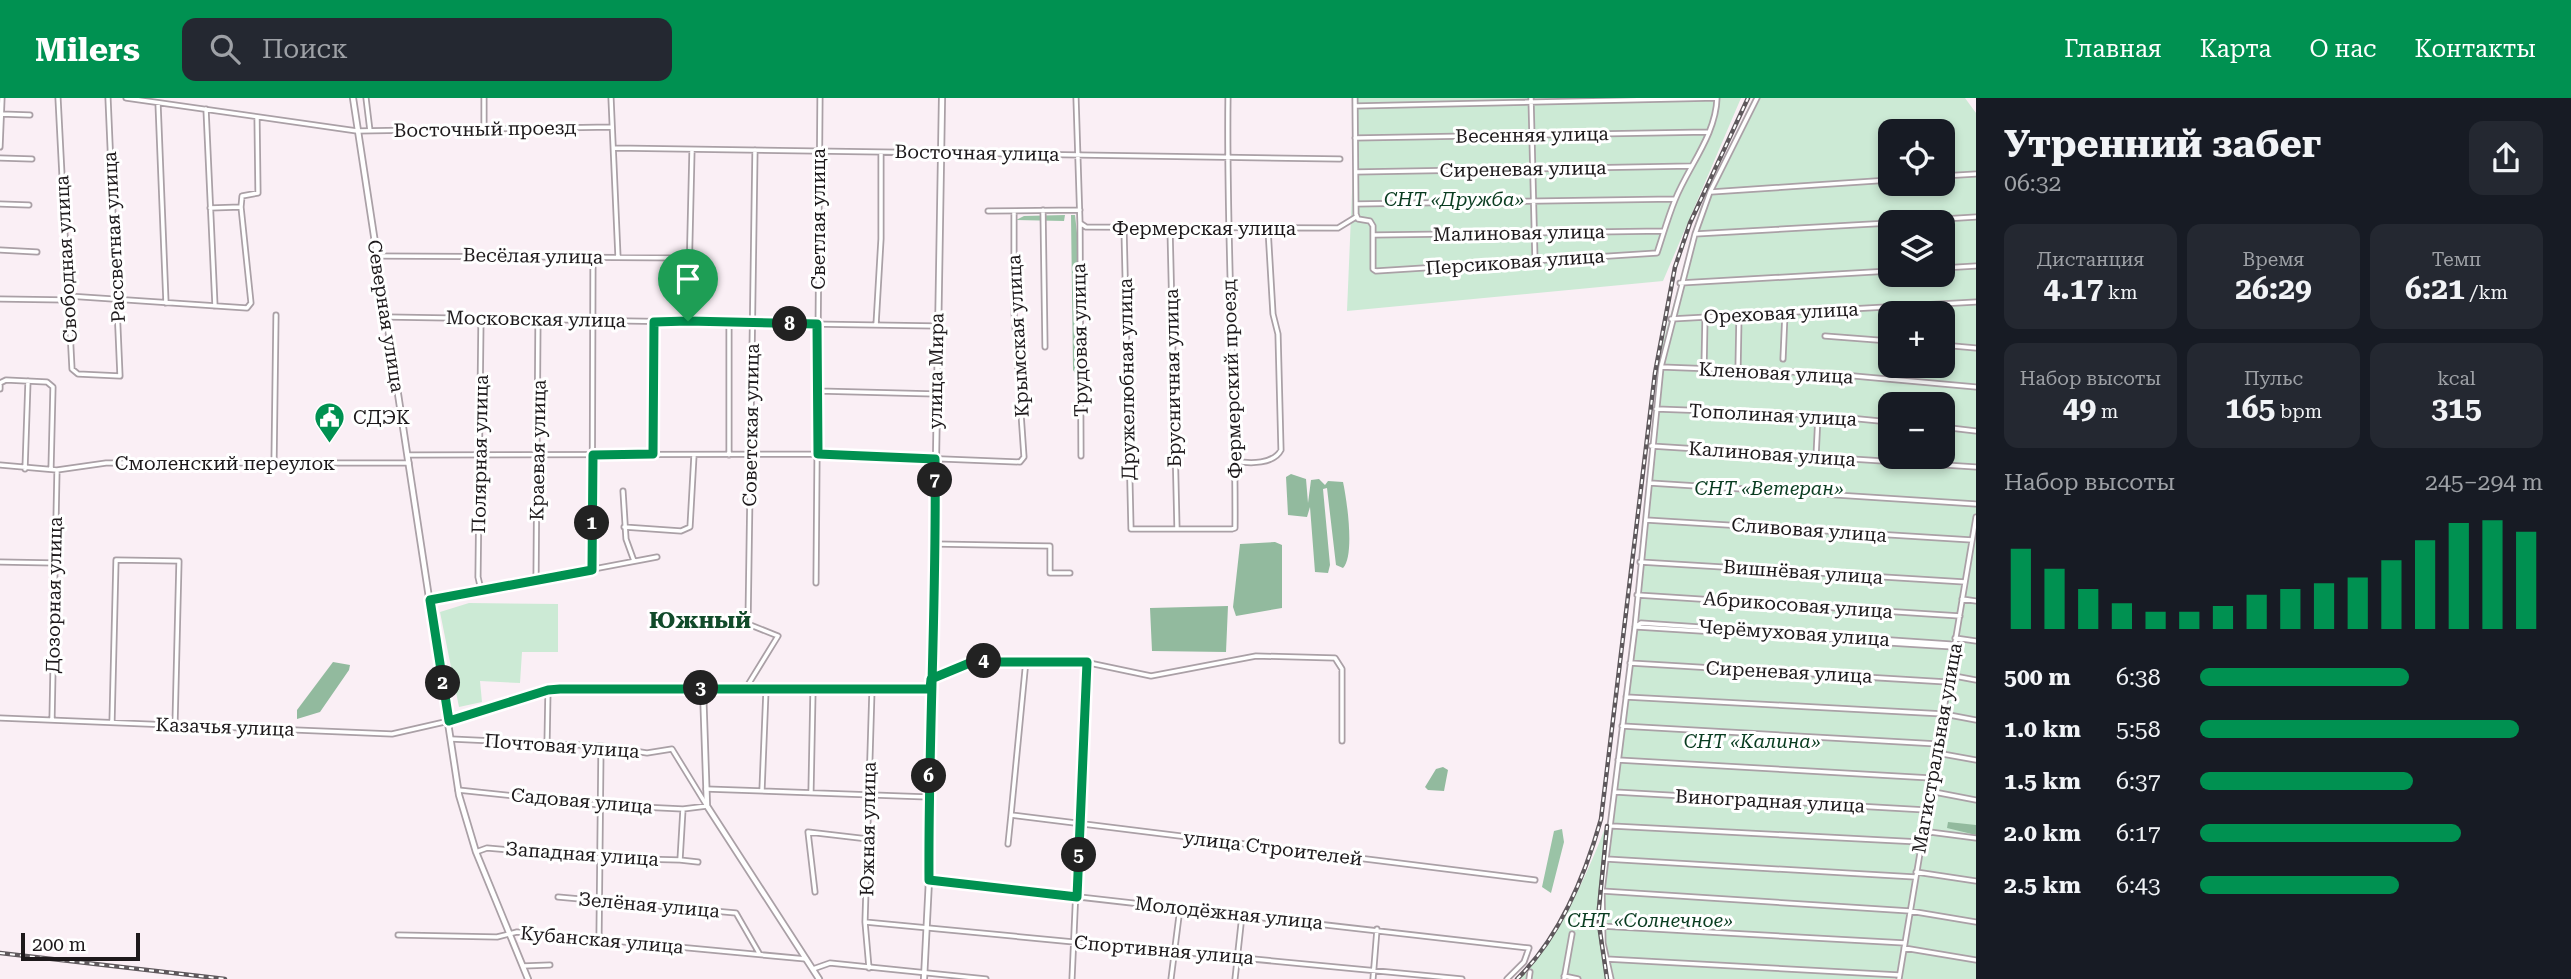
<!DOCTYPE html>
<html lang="ru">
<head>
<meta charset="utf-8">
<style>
  body { margin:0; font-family:"Roboto Serif",serif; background:#242831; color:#f1f3f6; height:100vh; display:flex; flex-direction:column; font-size:26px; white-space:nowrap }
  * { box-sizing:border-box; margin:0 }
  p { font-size:23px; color:#9ea1a6 }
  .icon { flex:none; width:38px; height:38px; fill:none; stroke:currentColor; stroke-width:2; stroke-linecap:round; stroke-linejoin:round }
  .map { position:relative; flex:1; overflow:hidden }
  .panel { display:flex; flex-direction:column; background:#171b24; width:595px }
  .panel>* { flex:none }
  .controls { position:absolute; left:1878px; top:21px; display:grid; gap:14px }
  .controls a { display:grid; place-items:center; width:77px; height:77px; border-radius:14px; background:#171b24; box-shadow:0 4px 10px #0003; font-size:35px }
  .scale { position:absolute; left:21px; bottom:18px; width:119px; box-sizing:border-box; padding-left:7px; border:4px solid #1d191b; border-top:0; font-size:19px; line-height:24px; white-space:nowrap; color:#1d191b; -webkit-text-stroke:5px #fff; paint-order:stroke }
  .pin { position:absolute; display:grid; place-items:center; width:60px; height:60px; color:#fff; margin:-72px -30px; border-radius:50% 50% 50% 0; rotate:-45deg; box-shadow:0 0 7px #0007 }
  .pin .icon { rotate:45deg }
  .km { position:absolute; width:35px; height:35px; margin:-18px; border-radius:50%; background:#222; color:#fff; font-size:19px; line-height:35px; text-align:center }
  .round { display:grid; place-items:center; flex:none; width:74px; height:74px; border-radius:14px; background:#242831 }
  .summary { display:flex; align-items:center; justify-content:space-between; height:119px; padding:0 28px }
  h1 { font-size:38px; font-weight:700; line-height:52px }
  .figures { display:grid; grid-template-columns:repeat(3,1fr); gap:10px; height:119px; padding:7px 28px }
  .figures div { display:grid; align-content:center; border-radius:14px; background:#242831; text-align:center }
  .figures b { font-size:30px; font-weight:700 }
  .figures small { font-size:19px; font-weight:400 }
  .figures p { font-size:19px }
  .chart { height:196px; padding:14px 28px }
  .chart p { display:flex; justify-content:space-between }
  .chart svg { width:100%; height:126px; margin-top:7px; stroke:#009151; stroke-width:6 }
  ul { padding:0 28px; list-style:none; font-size:23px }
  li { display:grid; grid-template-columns:112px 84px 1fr; align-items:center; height:52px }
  li i { height:18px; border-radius:9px; background:#009151 }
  header { display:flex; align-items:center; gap:42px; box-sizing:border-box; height:98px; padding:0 35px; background:#009151; color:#fff }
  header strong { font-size:33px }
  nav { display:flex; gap:38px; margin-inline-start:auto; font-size:24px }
  .search { width:490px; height:63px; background:#242831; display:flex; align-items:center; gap:18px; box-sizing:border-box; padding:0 24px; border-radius:14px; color:#9ea1a6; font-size:26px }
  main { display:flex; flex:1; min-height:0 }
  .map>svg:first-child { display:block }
  .green { fill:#ccead5; fill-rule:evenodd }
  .forest { fill:#9ac3a6 }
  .water { fill:#92ba9e }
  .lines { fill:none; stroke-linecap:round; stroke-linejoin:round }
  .minor-casing { stroke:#aaa0a6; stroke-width:7 }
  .tertiary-casing { stroke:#aaa0a6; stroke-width:8 }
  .minor { stroke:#fff; stroke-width:3.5 }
  .tertiary { stroke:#fff; stroke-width:4.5 }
  .rail-casing { stroke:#5e585c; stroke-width:4.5 }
  .rail { stroke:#fff; stroke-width:2; stroke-dasharray:5; stroke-linecap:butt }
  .route-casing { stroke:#fff; stroke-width:14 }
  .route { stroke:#009151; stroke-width:9 }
  .labels { text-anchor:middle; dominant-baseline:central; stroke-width:6; stroke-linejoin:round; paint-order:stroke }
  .street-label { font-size:19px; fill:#1d191b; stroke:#fff }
  .park-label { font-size:19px; font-style:italic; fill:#093c20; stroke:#fff }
  .poi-label { font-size:19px; fill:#1d191b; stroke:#fff; text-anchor:start }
  .quarter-label { font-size:23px; font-weight:bold; fill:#114a2a; stroke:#fff }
</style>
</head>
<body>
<header>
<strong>Milers</strong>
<div class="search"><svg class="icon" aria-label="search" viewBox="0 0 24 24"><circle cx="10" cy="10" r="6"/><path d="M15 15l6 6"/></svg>Поиск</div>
<nav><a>Главная</a><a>Карта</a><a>О нас</a><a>Контакты</a></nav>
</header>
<main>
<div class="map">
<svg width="1976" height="881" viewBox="0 0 1976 881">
  <rect width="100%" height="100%" fill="#faeff5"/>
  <path class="green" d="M1356,0H1741L1663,183L1347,213Z
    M1753,0H1965L1976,15V881H1520C1563,833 1589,773 1612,712L1662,247L1700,111ZM1890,33H1942V86H1890ZM1890,124H1942V177H1890ZM1890,215H1942V268H1890ZM1890,306H1942V359H1890Z
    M469,505L558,506V554H522L520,585L480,583L482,604L459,609L440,514Z"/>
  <path class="forest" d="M1065,117L1064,123L1016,122L1024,118Z
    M1071,117H1075L1078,144V279L1073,272Z
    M1562,731L1564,744L1551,795L1542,789L1554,733Z"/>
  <path class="water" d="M1291,376L1306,381L1308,405L1311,382L1319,381L1325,387L1328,383L1343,384C1347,402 1355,458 1343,470L1336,467L1327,390L1323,391L1330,467L1328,475L1315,474L1310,409L1307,419L1288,417L1286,379Z
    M1275,444L1282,447V510L1236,518L1233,509L1240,446Z
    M1228,508L1226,554L1152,553L1150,510Z
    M333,564L350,567L349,572L320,614L297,621V612Z
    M1443,669L1448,672L1444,693L1428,692L1425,689L1436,671Z
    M1948,724L1976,727V737L1947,730Z"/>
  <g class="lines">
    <defs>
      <path id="minor" d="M58,0L72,271L78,276L120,278L108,0
        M126,0L357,33L612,29
        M366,0L370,33
        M484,0V32
        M611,0L618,159
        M1076,0L1080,125L1086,129L1338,130L1356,119
        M1355,0L1356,116L1358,121L1370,123L1373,128V171L1376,173L1657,155C1663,137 1668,119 1675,102C1688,69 1716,37 1717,0
        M1531,0L1535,163
        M158,5L166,205
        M1355,8L1717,0
        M206,11L215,208
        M1,16L30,17
        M1355,40L1708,34
        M0,49L2,0
        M614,50L1340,61
        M0,60L32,61
        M1356,74L1691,68
        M1942,78L1976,76
        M1711,94L1890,82
        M0,106L29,107
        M1356,106L1675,101
        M210,110L241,109L242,98L258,95L257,19
        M1043,112L1045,249
        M988,113L1080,112
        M1895,124L1976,119
        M1080,125L1081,358
        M1124,130L1131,431H1232L1235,430C1236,287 1226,144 1228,0
        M1170,130L1177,431
        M1695,136L1890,125
        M1374,137L1664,133
        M0,152L37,154
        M377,158L689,160
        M1942,170L1976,168
        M1680,185L1890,173
        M68,198L247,210L251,205L241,109
        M0,201L68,202
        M387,219L937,228
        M1671,221L1976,204
        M688,223L692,52
        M876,227L881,141V54
        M1825,238L1890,243
        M1942,247L1976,250
        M1783,261L1785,215
        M1661,269L1821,275L1976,289
        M1704,271L1705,219
        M1738,272L1739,217
        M0,291V285L6,282L47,284L53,289L51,371
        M818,293L936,296
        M1656,311L1818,317L1890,324
        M1942,329L1976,333
        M1651,348L1976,369
        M653,356L654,224
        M408,357L818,356L1020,364L1024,359L1014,214V113
        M729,357V226
        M1816,359L1818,317
        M1236,363C1250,366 1274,366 1281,352L1278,236L1273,216L1268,131
        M274,365L276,217
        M0,367L57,372L106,365H409
        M25,371L28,283
        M1650,385L1976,406
        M623,393L626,441L634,463
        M1646,422L1972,442
        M624,429L681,433L690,429L694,357
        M935,446L1050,448V475H1070
        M0,464L55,465
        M1640,464L1965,484
        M592,472L593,160
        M536,483L538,222
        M816,485L820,0
        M481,492L478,479L481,220
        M1637,497L1960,518
        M1962,501L1976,503
        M430,502L657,459
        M1635,529L1641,525L1950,546L1954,549
        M1637,529L1954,549
        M1955,540L1976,543
        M1026,562L1011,717L1535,782
        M1630,565L1947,584
        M1949,577L1976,582
        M933,580L972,564L996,562H1075L1151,578L1256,558L1335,560L1342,571V643
        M746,590L778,538L748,526L755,52
        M1626,599L1944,616L1976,622
        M0,620L392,636L449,623L548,592L703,591
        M52,622L57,372
        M112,624L116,462L179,463L175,626
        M1622,628L1938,646
        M451,641L601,648L647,655L672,651L707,708L683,711L600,707L458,692
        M547,646L548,592
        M1937,655L1976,662
        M1618,662L1931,680
        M706,691L928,699
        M762,692L766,592
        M811,693L813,593
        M1929,693L1976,702
        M1615,694L1926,712
        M1612,728L1920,744
        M1922,733L1976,740
        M1008,746L1011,717
        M476,754L487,750L601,760L680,762L683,711
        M1606,761L1915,779
        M680,762L698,764
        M1916,774L1976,783
        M929,782L1529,850L1524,864L1507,881
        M1602,793L1910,813L1976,824
        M815,794L808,734L868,741
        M558,799L736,815L759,855
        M865,824L1462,881
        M1601,828L1905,845
        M398,837L497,839L517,834L806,861
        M599,841L601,648
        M1904,850L1976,862
        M1606,861L1899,877
        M523,868L550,867
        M869,870L865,824L872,591
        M813,871L830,865L986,881
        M1564,878L1578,881
        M1072,881L1086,564
        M1171,881L1180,810
        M1235,881L1242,817
        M1373,881L1377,831
        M1529,881L1530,874
        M1564,881L1572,836
        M1611,881L1603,845L1602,793L1635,529L1661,269L1695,136L1710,94L1757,0
        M1899,881L1976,419"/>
      <path id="tertiary" d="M353,0L459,697L476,754L528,881
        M819,881L707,708L703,591H930
        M924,881L929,782L942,0"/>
    </defs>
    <use href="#minor" class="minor-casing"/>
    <use href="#tertiary" class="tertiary-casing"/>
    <use href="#minor" class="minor"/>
    <use href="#tertiary" class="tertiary"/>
    <defs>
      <path id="rail" d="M0,855L225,881
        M1517,881C1560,839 1585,778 1601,721L1655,275L1675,169L1690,125L1748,0
        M1607,881L1598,820L1607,728"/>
    </defs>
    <use href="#rail" class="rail-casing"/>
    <use href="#rail" class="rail"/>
  </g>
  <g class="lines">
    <defs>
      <path id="route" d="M688,223L654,224L653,356L593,357L592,472L430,502L449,623L548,592L560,591H930L931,581L972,564H1087L1077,799L929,782C928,641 937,501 935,361L818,356L817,226L688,223"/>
    </defs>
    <use href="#route" class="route-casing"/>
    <use href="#route" class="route"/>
  </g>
  <defs>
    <symbol id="civic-pin" viewBox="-11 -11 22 30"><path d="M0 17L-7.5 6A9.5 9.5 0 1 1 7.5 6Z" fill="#009151" stroke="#fff"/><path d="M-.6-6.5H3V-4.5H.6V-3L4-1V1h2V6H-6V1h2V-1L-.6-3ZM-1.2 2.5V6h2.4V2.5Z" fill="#fff"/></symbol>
  </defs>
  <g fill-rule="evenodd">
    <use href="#civic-pin" x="312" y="302" width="35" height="47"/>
  </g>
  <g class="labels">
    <g class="street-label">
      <text transform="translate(485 31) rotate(-1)">Восточный проезд</text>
      <text transform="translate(1532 37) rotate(-1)">Весенняя улица</text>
      <text transform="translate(977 55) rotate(1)">Восточная улица</text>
      <text transform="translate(1523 71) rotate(-1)">Сиреневая улица</text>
      <text transform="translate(818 121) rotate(-90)">Светлая улица</text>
      <text x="1204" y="130">Фермерская улица</text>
      <text transform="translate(1519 135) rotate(-1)">Малиновая улица</text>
      <text transform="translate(114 139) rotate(-93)">Рассветная улица</text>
      <text transform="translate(533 158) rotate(1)">Весёлая улица</text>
      <text transform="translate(66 161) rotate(-93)">Свободная улица</text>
      <text transform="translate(1515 164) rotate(-4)">Персиковая улица</text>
      <text transform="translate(1781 215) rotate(-3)">Ореховая улица</text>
      <text transform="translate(386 218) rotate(81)">Северная улица</text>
      <text transform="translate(536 221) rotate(1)">Московская улица</text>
      <text transform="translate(1018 238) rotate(-93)">Крымская улица</text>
      <text transform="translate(1080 242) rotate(-91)">Трудовая улица</text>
      <text transform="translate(936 273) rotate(-89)">улица Мира</text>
      <text transform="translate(1776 275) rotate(3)">Кленовая улица</text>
      <text transform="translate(1173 280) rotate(-91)">Брусничная улица</text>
      <text transform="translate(1127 281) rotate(-91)">Дружелюбная улица</text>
      <text transform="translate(1232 281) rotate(-92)">Фермерский проезд</text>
      <text transform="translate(1773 317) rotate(3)">Тополиная улица</text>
      <text transform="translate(751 327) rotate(-89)">Советская улица</text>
      <text transform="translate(538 352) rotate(-89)">Краевая улица</text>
      <text transform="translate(480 356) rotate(-89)">Полярная улица</text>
      <text transform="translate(1772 356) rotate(4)">Калиновая улица</text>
      <text x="225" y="365">Смоленский переулок</text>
      <text transform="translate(1809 432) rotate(4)">Сливовая улица</text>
      <text transform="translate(1803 474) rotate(4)">Вишнёвая улица</text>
      <text transform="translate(54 497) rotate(-89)">Дозорная улица</text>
      <text transform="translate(1798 507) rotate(4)">Абрикосовая улица</text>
      <text transform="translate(1794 535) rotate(4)">Черёмуховая улица</text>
      <text transform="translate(1789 574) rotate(3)">Сиреневая улица</text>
      <text transform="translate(225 629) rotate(2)">Казачья улица</text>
      <text transform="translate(562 648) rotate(4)">Почтовая улица</text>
      <text transform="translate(1937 650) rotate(-80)">Магистральная улица</text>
      <text transform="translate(582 703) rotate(5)">Садовая улица</text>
      <text transform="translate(1770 703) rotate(3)">Виноградная улица</text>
      <text transform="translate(868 731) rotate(-89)">Южная улица</text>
      <text transform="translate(1273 750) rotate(7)">улица Строителей</text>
      <text transform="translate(582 756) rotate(4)">Западная улица</text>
      <text transform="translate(649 807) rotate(5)">Зелёная улица</text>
      <text transform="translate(1229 815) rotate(6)">Молодёжная улица</text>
      <text transform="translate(602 842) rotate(5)">Кубанская улица</text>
      <text transform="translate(1164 852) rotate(5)">Спортивная улица</text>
    </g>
    <g class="park-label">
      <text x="1454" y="101">СНТ «Дружба»</text>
      <text x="1769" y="390">СНТ «Ветеран»</text>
      <text x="1752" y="643">СНТ «Калина»</text>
      <text x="1650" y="822">СНТ «Солнечное»</text>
    </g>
    <g class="poi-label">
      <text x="353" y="319">СДЭК</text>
    </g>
    <g class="quarter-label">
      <text x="700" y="522">Южный</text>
    </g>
  </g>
</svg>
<div class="controls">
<a><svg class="icon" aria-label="locate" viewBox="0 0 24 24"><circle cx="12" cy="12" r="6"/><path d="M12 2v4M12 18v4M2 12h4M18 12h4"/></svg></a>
<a><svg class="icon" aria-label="layers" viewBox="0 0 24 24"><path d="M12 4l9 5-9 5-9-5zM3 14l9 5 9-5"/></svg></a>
<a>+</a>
<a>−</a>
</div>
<div class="scale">200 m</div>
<div class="pin" style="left:688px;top:223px;background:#1e9e55"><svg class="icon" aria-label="arrive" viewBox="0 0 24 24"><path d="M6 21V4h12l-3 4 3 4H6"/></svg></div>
<b class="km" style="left:592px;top:425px">1</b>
<b class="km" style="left:443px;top:585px">2</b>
<b class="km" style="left:701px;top:590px">3</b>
<b class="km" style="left:984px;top:563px">4</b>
<b class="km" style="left:1079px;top:757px">5</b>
<b class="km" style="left:929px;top:678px">6</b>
<b class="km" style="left:935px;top:382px">7</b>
<b class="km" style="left:790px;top:226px">8</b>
</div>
<section class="panel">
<div class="summary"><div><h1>Утренний забег</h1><p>06:32</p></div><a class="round"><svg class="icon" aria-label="share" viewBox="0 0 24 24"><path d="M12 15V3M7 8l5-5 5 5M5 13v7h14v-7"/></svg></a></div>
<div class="figures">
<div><p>Дистанция</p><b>4.17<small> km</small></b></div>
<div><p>Время</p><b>26:29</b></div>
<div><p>Темп</p><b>6:21<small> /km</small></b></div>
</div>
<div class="figures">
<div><p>Набор высоты</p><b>49<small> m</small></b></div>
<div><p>Пульс</p><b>165<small> bpm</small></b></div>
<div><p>kcal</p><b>315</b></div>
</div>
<div class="chart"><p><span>Набор высоты</span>245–294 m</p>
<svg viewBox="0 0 160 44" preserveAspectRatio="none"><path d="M5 44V16M15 44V23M25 44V30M35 44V35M45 44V38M55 44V38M65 44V36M75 44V32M85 44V30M95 44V28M105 44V26M115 44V20M125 44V13M135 44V7M145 44V6M155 44V10"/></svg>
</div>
<ul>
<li><b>500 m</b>6:38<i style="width:61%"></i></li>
<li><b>1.0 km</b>5:58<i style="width:93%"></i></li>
<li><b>1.5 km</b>6:37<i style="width:62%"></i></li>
<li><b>2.0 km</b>6:17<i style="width:76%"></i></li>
<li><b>2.5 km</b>6:43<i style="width:58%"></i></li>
</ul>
</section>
</main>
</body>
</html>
